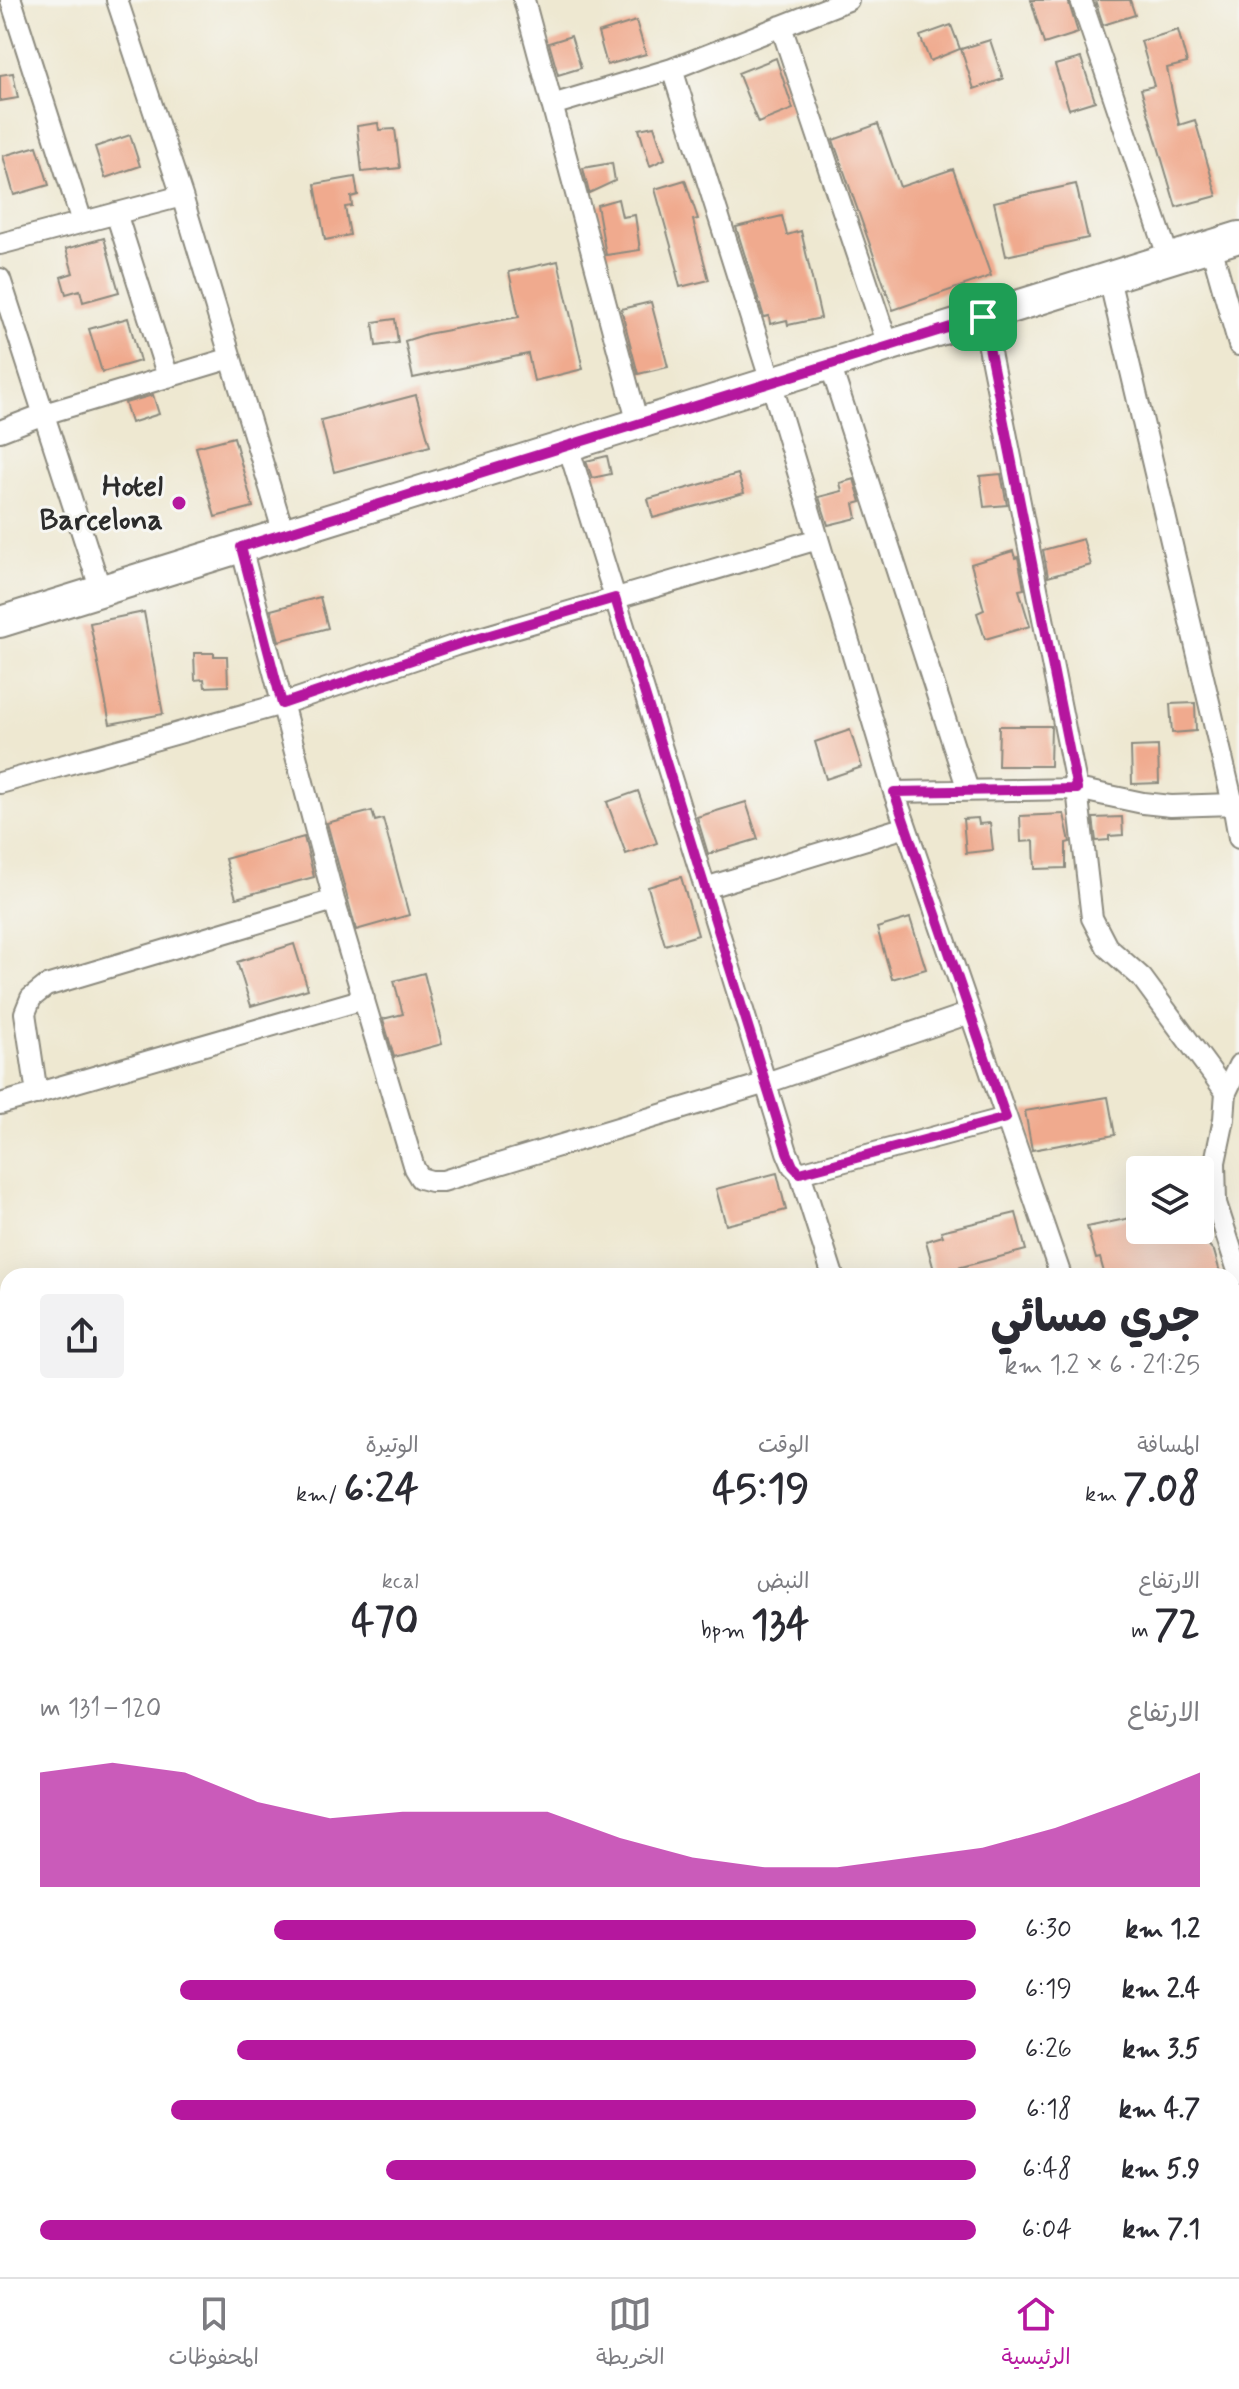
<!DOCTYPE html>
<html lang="ar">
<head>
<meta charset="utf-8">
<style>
  body { margin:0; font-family:Mynerve,"Playpen Sans Arabic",sans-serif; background:#f2f2f3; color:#2b2b33; direction:rtl; height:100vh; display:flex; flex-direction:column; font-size:30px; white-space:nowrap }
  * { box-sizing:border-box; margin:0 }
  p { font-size:26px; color:#7c7c81 }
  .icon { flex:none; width:44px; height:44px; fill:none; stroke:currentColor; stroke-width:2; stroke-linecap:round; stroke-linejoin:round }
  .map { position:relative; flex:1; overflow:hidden; direction:ltr }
  .panel { position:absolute; left:0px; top:1268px; width:1240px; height:1010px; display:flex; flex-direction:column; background:#fff; border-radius:24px 24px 0 0; box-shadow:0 8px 32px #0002; direction:rtl }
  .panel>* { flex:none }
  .controls { position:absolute; left:1126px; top:1156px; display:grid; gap:16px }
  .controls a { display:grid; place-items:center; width:88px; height:88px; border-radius:8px; background:#fff; box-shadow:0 8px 32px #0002; font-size:40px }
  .pin { position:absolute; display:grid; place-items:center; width:68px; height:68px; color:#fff; margin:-34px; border-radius:16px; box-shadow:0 4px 12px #0006 }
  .round { display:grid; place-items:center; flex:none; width:84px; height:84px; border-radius:8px; background:#f2f2f3 }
  .summary { display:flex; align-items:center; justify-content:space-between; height:136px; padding:0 40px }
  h1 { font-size:44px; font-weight:700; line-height:60px }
  .metrics { display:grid; grid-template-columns:repeat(3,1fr); gap:12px; height:136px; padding:8px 40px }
  .metrics div { display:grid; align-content:center }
  .metrics b { font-size:40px; font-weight:700 }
  .metrics small { font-size:22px; font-weight:400 }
  .metrics p { font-size:22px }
  .chart { height:224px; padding:16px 40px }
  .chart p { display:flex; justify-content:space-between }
  .chart svg { width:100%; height:144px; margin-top:8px; fill:#b5179e; opacity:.7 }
  ul { padding:0 40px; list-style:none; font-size:26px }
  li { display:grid; grid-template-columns:128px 96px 1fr; align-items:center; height:60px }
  li i { height:20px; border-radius:10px; background:#b5179e }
  .tabs { display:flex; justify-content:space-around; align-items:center; height:112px; border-top:2px solid #e1e1e2; background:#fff; font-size:22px; color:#7c7c81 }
  .tabs a { display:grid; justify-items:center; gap:4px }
  .tabs .on { color:#b5179e }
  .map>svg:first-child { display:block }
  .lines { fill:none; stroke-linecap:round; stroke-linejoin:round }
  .stream { stroke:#6ec1ea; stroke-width:5 }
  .building { fill:#f0aa8e }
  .street-casing { stroke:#8c8a7e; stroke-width:24 }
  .primary-casing { stroke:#8c8a7e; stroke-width:34 }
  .street { stroke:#fff; stroke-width:20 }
  .primary { stroke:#fff; stroke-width:30 }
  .route-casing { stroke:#fff; stroke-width:16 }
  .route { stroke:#b5179e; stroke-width:10 }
  .poi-dot { fill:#b5179e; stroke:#f6f6f2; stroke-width:3 }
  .labels { text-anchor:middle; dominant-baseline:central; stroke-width:6; stroke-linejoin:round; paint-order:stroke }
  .poi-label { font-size:30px; font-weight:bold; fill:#2b2b2b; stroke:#f6f6f2; text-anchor:end }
</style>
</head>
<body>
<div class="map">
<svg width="1239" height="2277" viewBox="0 0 1239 2277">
  <rect width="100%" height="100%" fill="#f6f6f2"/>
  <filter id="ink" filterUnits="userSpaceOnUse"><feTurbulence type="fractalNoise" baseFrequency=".0125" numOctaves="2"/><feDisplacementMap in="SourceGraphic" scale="16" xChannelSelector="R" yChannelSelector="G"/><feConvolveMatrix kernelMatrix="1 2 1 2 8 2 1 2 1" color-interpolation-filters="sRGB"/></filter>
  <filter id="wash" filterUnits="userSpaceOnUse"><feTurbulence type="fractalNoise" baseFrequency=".006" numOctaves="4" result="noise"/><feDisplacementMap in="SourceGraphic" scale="32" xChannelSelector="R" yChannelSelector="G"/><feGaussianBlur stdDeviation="1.8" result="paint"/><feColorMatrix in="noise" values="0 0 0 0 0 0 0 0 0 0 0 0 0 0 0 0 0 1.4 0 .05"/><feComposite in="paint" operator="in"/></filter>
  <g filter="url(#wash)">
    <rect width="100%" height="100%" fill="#eee8d1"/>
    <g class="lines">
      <path class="stream" d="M102,2270L126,2277"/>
    </g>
    <g id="blocks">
      <path class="building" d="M1031,0H1068L1078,33L1044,44Z
        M1095,0H1130L1135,15L1103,25Z
        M636,21L646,54L607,65L598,33Z
        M951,25L960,49L930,61L920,36Z
        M1178,30L1187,63L1167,68L1179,125L1195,120L1217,196L1176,207L1141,89L1154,86L1141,41Z
        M571,36L581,68L558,75L549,43Z
        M990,40L1003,79L974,89L961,49Z
        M776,58L793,109L758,123L738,73Z
        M1081,58L1095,101L1069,109L1055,65Z
        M13,73L18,98L0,101V75Z
        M378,123L379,130L395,129L400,168L362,172L357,126Z
        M878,124L900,187L953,169L991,276L893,310L833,140Z
        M654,126L665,159L650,166L639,129Z
        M130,135L140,166L105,178L95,147Z
        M37,146L49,185L14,195L3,156Z
        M612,163L615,181L589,193L583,168Z
        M355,177L358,195L351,197L352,206L345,207L350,235L325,240L315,184Z
        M685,180L698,219L693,220L709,280L680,287L676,271H678L655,189Z
        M1076,184L1088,238L1006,256L994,202Z
        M618,199L622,217L635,215L640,250L606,255L597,205Z
        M782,216L787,235L801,231L821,318L788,325L787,320L770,324L769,316L764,317L736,227Z
        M104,238L119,292L83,302L80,290L66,294L61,277L73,273L66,249Z
        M558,261L583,369L534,381L528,354L413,378L405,341L427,334L519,317L509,272Z
        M651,302L668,367L638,374L621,309Z
        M128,318L140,361L102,372L89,329Z
        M395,319L398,343L376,346L373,322Z
        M153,395L159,414L131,423L125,403Z
        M416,395L430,446L334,472L321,420Z
        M234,437L253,507L215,517L196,447Z
        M607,456L611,474L592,478L586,461Z
        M738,474L744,493L653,518L648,499Z
        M1001,474L1007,505L984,507L980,476Z
        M854,479L861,502L854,504L857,518L828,525L819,497L842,491L840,483Z
        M1083,539L1091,565L1048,577L1043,550Z
        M1013,551L1015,558L1018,557L1024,589L1019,590L1030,626L985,639L977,613L984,610L971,564Z
        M320,597L328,628L279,641L271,610Z
        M144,612L163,714L110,724L90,623Z
        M194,653H214V656H227L228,686L205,687L204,679L195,680Z
        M1195,703L1196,731L1172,733L1170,704Z
        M999,726H1051L1050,766H998Z
        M850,730L862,767L826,779L815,742Z
        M1158,746L1159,783L1132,784L1131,747Z
        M638,791L657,843L626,854L607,802Z
        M746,802L758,839L708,854L697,817Z
        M372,811L375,821L383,819L409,915L356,930L327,823Z
        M1064,814L1070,842L1066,843V868L1035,869L1034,841L1021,842L1020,816Z
        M1122,817L1123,835L1109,836V840L1096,841L1093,818Z
        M978,818L979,824L990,823L993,850L966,853L963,819Z
        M304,837L314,877L236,898L225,859Z
        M681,877L698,935L665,945L648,887Z
        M910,918L926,969L892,979L877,928Z
        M294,944L308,989L251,1006L237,962Z
        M424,973L442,1044L394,1057L383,1019L403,1014L394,981Z
        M1108,1097L1115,1135L1032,1150L1025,1111Z
        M777,1173L786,1210L726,1225L716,1189Z
        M1016,1213L1026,1250L935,1274L926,1241L943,1236L941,1231Z
        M1140,1216V1230H1200L1202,1238L1214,1251L1221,1276H1105L1100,1258L1096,1259L1087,1227Z"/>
    </g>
  </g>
  <g filter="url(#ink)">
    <use href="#blocks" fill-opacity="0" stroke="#8c8a7e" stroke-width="2"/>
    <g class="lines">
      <defs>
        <path id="street" d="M11,0L82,222
          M117,0L182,196L284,534
          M524,0L638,424
          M1081,0L1169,259
          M781,26L888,345
          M672,69L848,0
          M552,105L672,69L771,382L894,792L1061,1276
          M116,213L168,377
          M0,244L182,196
          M1211,246L1239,345
          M0,279L101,591
          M983,317L1077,789L1092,918L1107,947L1142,978L1226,1092
          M830,364L968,790
          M0,431L44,414L231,358
          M568,446L787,1152L793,1166L800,1173L833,1276
          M241,547L334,900L414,1168L420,1178L431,1181H443L766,1083L970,1013
          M0,783L282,704L456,645L818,539
          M894,792L1077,789L1143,803L1171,806L1233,804L1109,278
          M1239,804H1233L1239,838
          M705,888L906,827
          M1239,1065L1226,1092L1224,1119L1215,1162L1216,1203L1239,1274
          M37,1094L25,1013L31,998L46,986L334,900
          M0,1104L364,999
          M800,1173L1006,1118
          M1232,1487L1239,1484
          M0,1640L8,1637
          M0,1751L8,1749
          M1232,1784L1239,1805
          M0,1877L8,1874
          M0,2059L8,2064
          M0,2247L9,2277"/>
        <path id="primary" d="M0,622L1239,237"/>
      </defs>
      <use href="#street" class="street-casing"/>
      <use href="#primary" class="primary-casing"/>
      <use href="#street" class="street"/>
      <use href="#primary" class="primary"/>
    </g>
  </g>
  <g class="lines" filter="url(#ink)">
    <defs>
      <path id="route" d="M983,317L1077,789L894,792L1006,1118L800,1173L793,1166L787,1152L615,598L456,645L282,704L241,547Z"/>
    </defs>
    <use href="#route" class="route-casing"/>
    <use href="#route" class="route"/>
  </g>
  <circle class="poi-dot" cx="179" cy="503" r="8"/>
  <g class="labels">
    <g class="poi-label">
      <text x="163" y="486">Hotel<tspan x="163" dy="34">Barcelona</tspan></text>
    </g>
  </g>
</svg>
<div class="controls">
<a><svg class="icon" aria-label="layers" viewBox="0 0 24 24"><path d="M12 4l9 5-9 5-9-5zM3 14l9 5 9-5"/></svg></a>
</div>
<div class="pin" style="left:983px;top:317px;background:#1e9e55"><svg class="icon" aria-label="arrive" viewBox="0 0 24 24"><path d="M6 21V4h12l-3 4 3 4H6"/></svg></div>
<section class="panel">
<div class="summary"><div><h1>جري مسائي</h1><p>21:25 · 6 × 1.2 km</p></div><a class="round"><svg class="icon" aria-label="share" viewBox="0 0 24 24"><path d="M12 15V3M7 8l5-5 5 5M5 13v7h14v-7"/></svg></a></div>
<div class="metrics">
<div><p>المسافة</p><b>7.08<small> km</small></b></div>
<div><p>الوقت</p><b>45:19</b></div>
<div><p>الوتيرة</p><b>6:24<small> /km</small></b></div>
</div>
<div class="metrics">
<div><p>الارتفاع</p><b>72<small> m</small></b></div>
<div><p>النبض</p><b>134<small> bpm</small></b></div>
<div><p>kcal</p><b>470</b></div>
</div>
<div class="chart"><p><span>الارتفاع</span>120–131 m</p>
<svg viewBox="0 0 160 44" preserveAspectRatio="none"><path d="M0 44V9L10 6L20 9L30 18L40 23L50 21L60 21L70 21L80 29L90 35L100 38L110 38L120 35L130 32L140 26L150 18L160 9V44z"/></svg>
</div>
<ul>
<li><b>1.2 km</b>6:30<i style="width:75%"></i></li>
<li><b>2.4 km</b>6:19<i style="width:85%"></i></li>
<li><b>3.5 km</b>6:26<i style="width:79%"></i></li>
<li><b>4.7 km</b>6:18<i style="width:86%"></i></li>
<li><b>5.9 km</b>6:48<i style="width:63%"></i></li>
<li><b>7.1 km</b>6:04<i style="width:100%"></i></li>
</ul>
</section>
</div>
<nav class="tabs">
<a class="on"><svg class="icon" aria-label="home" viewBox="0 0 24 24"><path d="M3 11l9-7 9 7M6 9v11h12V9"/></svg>الرئيسية</a>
<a><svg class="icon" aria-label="map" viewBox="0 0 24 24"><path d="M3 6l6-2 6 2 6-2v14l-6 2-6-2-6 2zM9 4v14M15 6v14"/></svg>الخريطة</a>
<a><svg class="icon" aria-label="saved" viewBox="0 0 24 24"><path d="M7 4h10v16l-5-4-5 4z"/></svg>المحفوظات</a>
</nav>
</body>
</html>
